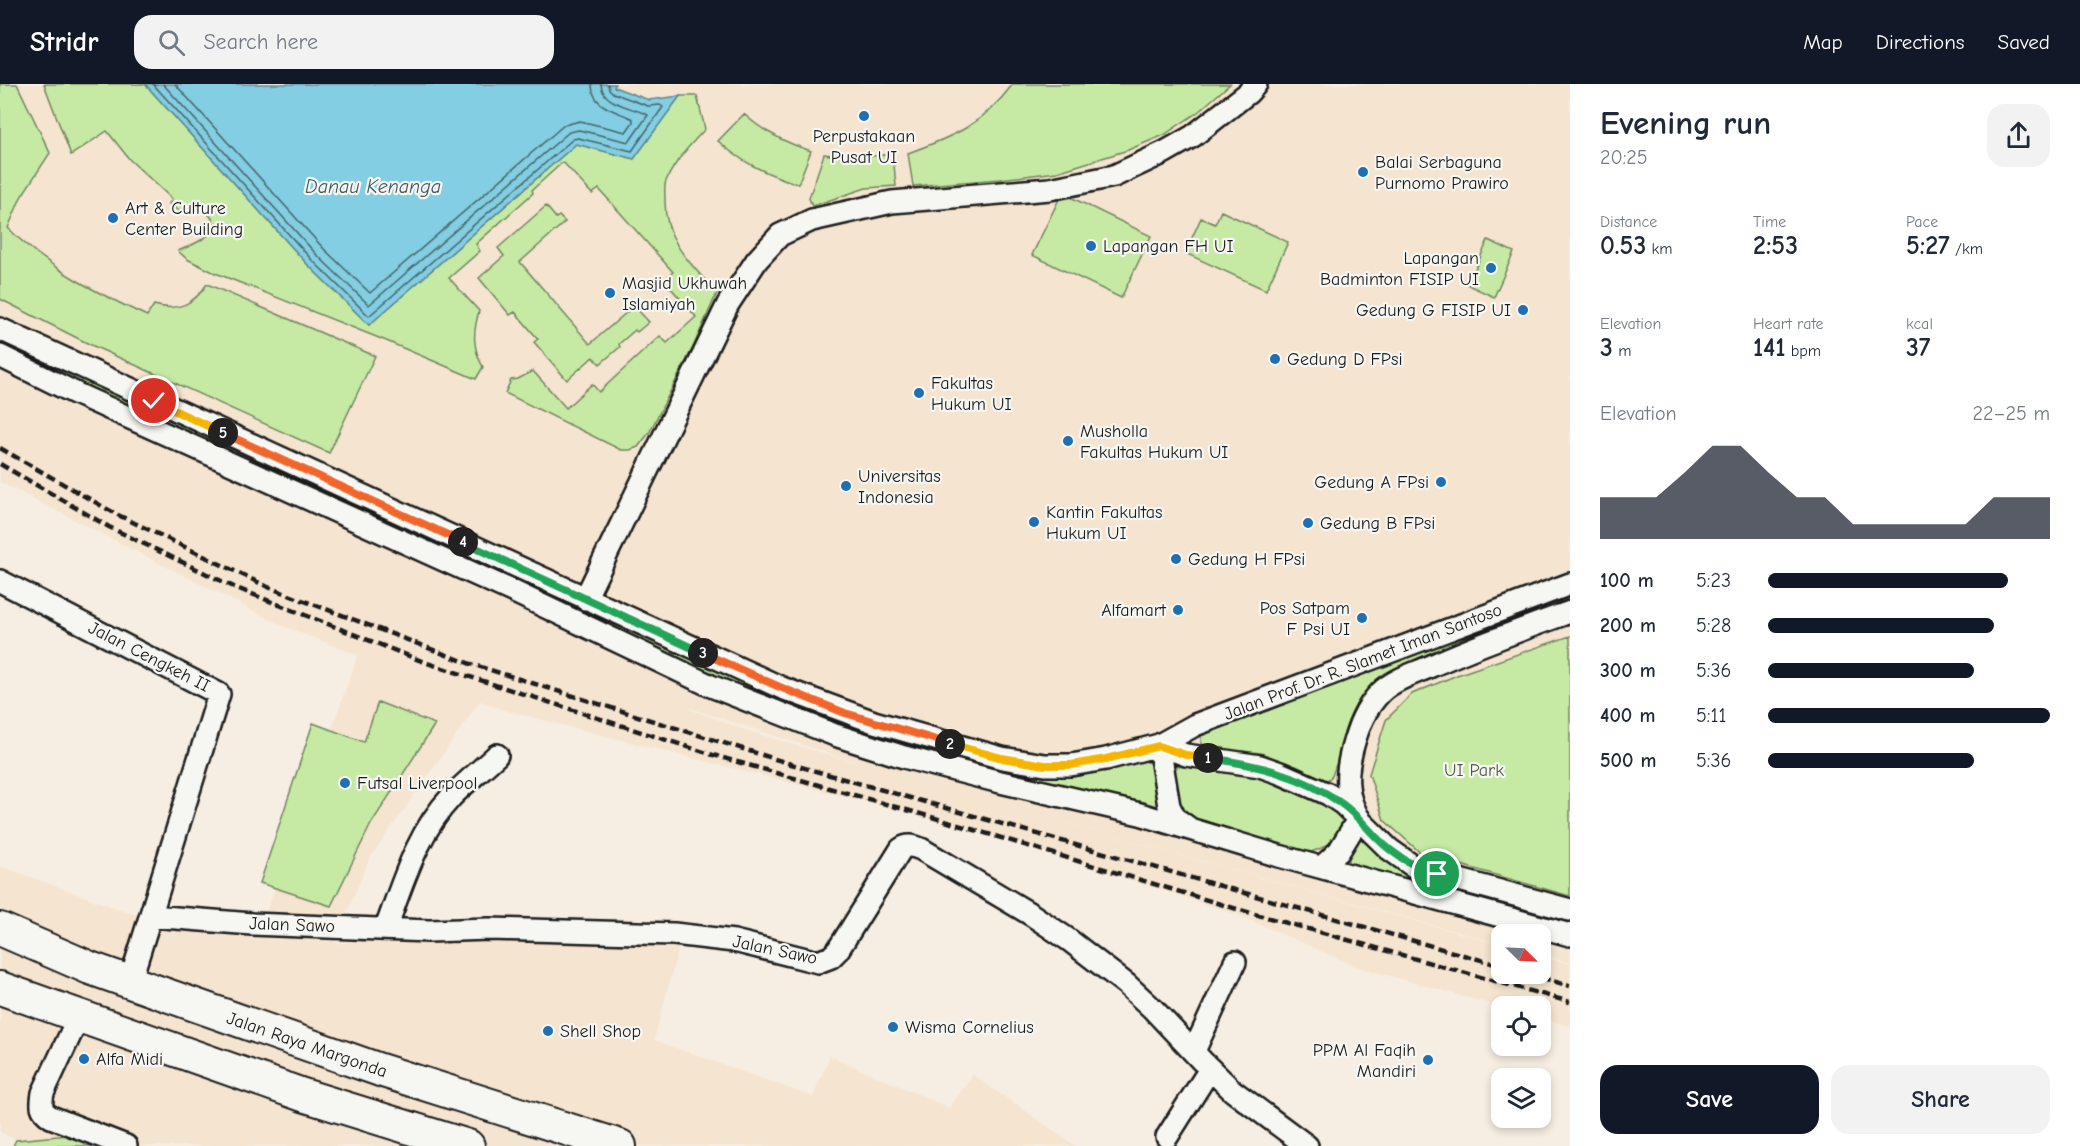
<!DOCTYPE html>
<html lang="en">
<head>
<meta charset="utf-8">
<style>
  body { margin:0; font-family:"Comic Neue",sans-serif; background:#f2f2f3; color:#1f2937; height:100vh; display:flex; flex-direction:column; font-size:22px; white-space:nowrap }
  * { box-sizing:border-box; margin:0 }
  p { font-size:20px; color:#747a83 }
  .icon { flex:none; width:33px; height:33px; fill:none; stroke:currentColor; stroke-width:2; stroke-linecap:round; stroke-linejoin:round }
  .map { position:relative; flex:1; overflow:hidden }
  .details { display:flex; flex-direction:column; background:#fff; width:510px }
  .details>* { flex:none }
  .needle { width:39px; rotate:114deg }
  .fabs { position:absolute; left:1491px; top:840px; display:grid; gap:12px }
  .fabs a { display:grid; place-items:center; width:60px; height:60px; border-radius:12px; background:#fff; box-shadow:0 3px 9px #0003; font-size:30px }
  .pin { position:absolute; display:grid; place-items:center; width:51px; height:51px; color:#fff; margin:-26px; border:3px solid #fff; border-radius:50%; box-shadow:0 2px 6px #0007 }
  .km { position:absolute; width:30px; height:30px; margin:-15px; border-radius:50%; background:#222; color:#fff; font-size:16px; line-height:30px; text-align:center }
  .round { display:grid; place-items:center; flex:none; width:63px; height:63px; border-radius:18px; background:#f2f2f3 }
  .headline { display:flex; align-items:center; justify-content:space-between; height:102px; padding:0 30px }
  h1 { font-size:33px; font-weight:700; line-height:45px }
  .metrics { display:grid; grid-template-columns:repeat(3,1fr); gap:9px; height:102px; padding:6px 30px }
  .metrics div { display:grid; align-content:center }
  .metrics b { font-size:26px; font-weight:700 }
  .metrics small { font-size:16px; font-weight:400 }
  .metrics p { font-size:16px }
  .chart { height:168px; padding:12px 30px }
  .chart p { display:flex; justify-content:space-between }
  .chart svg { width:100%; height:108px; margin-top:6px; fill:#111827; opacity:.7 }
  .button { display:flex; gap:12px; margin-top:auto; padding:12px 30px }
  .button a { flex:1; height:69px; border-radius:18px; background:#111827; color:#fff; font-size:24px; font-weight:700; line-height:69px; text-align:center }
  .button a+a { background:#f2f2f3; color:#1f2937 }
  ul { padding:0 30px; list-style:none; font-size:20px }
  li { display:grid; grid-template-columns:96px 72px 1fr; align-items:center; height:45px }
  li i { height:15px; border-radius:8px; background:#111827 }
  header { display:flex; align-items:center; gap:36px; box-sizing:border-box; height:84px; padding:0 30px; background:#111827; color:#fff }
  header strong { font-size:28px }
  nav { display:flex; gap:33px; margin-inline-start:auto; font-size:21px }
  .search { width:420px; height:54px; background:#f2f2f3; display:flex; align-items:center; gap:15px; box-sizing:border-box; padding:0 21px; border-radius:18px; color:#747a83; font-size:22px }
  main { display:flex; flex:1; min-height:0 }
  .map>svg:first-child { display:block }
  .built { fill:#f5e4cf; fill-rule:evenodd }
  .green { fill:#c6eaa4; stroke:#718360; stroke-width:1.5 }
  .water { fill:#83cee2; stroke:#5a8793; stroke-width:1.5 }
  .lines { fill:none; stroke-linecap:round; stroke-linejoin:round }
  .shore { stroke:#45636b; stroke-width:1.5 }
  .street-casing { stroke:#1c1c1c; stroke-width:26 }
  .primary-casing { stroke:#1c1c1c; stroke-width:36 }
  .street { stroke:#f6f6f2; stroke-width:21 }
  .primary { stroke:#f6f6f2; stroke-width:32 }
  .rail { stroke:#1c1c1c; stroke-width:4.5; stroke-dasharray:9 4.5; stroke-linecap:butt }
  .split-1-casing { stroke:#fff; stroke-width:12 }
  .split-2-casing { stroke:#fff; stroke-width:12 }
  .split-3-casing { stroke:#fff; stroke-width:12 }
  .split-4-casing { stroke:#fff; stroke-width:12 }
  .split-5-casing { stroke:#fff; stroke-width:12 }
  .split-6-casing { stroke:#fff; stroke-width:12 }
  .split-1 { stroke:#22a559; stroke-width:8 }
  .split-2 { stroke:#f5b400; stroke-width:8 }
  .split-3 { stroke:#f0652b; stroke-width:8 }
  .split-4 { stroke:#22a559; stroke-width:8 }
  .split-5 { stroke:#f0652b; stroke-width:8 }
  .split-6 { stroke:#f5b400; stroke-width:8 }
  .poi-dot { fill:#1f6fb2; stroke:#f6f6f2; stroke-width:2 }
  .labels { text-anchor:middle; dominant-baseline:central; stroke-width:4.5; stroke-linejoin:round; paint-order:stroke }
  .poi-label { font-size:18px; fill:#1c1c1c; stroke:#f6f6f2; text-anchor:start }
  .street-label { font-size:18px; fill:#1c1c1c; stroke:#f6f6f2 }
  .park-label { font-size:18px; fill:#4f5a45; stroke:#f6f6f2 }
  .water-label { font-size:20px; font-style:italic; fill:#405a61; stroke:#f6f6f2 }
</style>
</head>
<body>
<header>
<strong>Stridr</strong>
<div class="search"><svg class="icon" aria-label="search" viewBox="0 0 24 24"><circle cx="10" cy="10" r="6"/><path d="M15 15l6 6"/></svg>Search here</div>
<nav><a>Map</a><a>Directions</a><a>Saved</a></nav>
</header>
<main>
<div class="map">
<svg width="1570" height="1062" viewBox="0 0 1570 1062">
  <rect width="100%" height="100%" fill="#f6eee2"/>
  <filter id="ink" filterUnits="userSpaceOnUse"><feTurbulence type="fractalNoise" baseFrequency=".0167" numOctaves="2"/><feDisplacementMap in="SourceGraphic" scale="12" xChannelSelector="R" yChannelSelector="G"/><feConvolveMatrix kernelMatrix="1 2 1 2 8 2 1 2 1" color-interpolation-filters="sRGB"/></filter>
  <g filter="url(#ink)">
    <path class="built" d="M0,0H1570V879L1541,870L1540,850H1502L1501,860L980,715L1501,861L1502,890H1540L1541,872L1570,880V942L1541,934L1540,922L1501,923L1355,882L1236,830L977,746L503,626L480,617L370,774L334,859L469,855L585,845L679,862L654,956L813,1013L830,972L949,1024L973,991L1076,1062H116L79,1050L16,1056L0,1048V782L182,848L261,843L358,571L283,542L0,398ZM689,625L690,624L867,682L754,649Z"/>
    <path class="green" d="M0,0H17L50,69L21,113L8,144C48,184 95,208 147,232L154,221C178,228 194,220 207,200L375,272L329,369L89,260L0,215Z
      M44,0H145L307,180L369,241L576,60L634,75L680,12H697L705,45C690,61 675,77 666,97C664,102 665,109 665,115C664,157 691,180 717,209L693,263L649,349L638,363L630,366H621L505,309L511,296L518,295L533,287L566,324L592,300L599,308L660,252L667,259L696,233L664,196L673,188L599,105L592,110L563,78L532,106L533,109L476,160L480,167L449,194L479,227C473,248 472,263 483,283L476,295L384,256L213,188L187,175L178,167C198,159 234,144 199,123L179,127L169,120L172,115L130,76L107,47L71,71Z
      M1013,0H1230L1198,28L1164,51L1128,66L1057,88L1000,95L913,102L908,69C955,52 982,41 1013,0Z
      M744,30C763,48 786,59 811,67L798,100C767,90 742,79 718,57Z
      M824,70C847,74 870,73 893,70L896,102L866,104L812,122L809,114Z
      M1062,109L1151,152L1121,214L1032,171Z
      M546,122L556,134L559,132L565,138L520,178L590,260L634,222L649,238L637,248L635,246L619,260L620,263L600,280L593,273L567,296L534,258L538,255L515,228L510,231L479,194L504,172L498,164Z
      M1221,127L1288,158L1266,206L1185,169L1201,134L1215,140Z
      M1488,156L1514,168L1494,213L1468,201Z
      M0,255L389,435L390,441L0,265Z
      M411,445L1000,681L1139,674L1153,681L1163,727L906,666L752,610L409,452Z
      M1570,511V520L1514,542L1430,569L1396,584L1373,605L1346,652L1332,692L1326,697L1298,683L1261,669L1207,664L1201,660V652L1208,646Z
      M1570,552V812L1422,770L1384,736L1369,690L1386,636L1412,610L1457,591Z
      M378,618L435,640L371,740L331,822L260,799L313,639L364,658Z
      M1189,680L1276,695L1342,729C1350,751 1329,762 1311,768C1294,765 1278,760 1262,756C1240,750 1205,745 1187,731C1179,725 1170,692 1176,684C1179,680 1185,681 1189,680Z
      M1363,751L1570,833V842L1406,797L1349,778L1348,769L1358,753Z
      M79,1050L116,1062H13L16,1056Z"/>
    <path class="water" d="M145,0H615L614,3L649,16L680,12L634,75L576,60L369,241L307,180Z"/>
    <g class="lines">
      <path class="shore" d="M153,0L312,176L369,232L573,55L578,54L632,67L663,23L660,21L648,22L613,9L609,5L608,0
        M163,0L317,171L369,221L569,48L579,46L629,58L648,31C633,23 602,21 601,0
        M175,0L324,165L370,209L564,41L580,37L626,48L633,38V35C615,26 592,24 592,0"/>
      <defs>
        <path id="street" d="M0,245L782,604L874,638L1002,674L1045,681H1071L1106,675L1159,661L1195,641L1570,500
          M0,272L77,310L512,507L711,602L835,651L904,673L996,697L1140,730L1279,772L1570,851
          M0,497L219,610L130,898
          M585,515L728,220L757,176L780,151L812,136L892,118L1050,105L1114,92L1165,68L1193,52L1248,9L1256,0
          M1159,661L1186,671L1260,682L1280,689L1328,710L1343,720L1389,765L1413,782L1437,790L1570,826
          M1159,661L1169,722L1175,734L1189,744
          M1357,731C1345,709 1346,689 1352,665C1358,643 1365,624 1381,608C1393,596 1413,590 1429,583C1475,562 1523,545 1570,528
          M1322,783L1339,767L1359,734
          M151,832L252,840L429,847L489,845L674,850L734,857L818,878L831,873L838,866L901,765C908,760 913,762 921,765L1032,831L1069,856L1126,900L1153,925L1202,977L1233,1007L1307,1062
          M386,844C403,798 417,749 452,712C466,698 482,685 497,671
          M79,932L43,1009C41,1021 40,1026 51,1033L126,1062
          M1194,967L1235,878
          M1167,1053L1210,985"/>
        <path id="primary" d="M0,845L90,884L380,986L620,1062
          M0,904L303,1011L468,1062"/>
      </defs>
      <use href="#street" class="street-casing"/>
      <use href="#primary" class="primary-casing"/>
      <use href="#street" class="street"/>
      <use href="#primary" class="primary"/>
      <path class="rail" d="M0,364L116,430L268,503L468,579L791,680L1502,882
        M0,380L109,443L234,503L424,578L713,671L935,734L1237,825L1570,918
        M1528,890L1570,902"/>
    </g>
  </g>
  <g class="lines" filter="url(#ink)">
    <defs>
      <path id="split-1" d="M1208,674C1254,680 1303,691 1342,720C1356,730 1366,743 1378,755C1395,772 1414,783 1437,790"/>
      <path id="split-2" d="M950,660L1002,674L1045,681H1071L1106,675L1159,662L1186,671L1208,674"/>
      <path id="split-3" d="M703,569L782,604L845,629L950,660"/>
      <path id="split-4" d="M463,458L703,569"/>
      <path id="split-5" d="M223,349L463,458"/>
      <path id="split-6" d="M154,317L223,349"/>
    </defs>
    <use href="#split-1" class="split-1-casing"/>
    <use href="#split-2" class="split-2-casing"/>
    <use href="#split-3" class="split-3-casing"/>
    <use href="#split-4" class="split-4-casing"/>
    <use href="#split-5" class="split-5-casing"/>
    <use href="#split-6" class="split-6-casing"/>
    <use href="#split-1" class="split-1"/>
    <use href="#split-2" class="split-2"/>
    <use href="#split-3" class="split-3"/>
    <use href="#split-4" class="split-4"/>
    <use href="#split-5" class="split-5"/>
    <use href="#split-6" class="split-6"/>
  </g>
  <g class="poi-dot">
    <circle cx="864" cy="32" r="6"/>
    <circle cx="1363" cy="88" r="6"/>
    <circle cx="113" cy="134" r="6"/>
    <circle cx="1091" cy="162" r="6"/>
    <circle cx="1491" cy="184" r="6"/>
    <circle cx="610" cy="209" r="6"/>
    <circle cx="1523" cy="226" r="6"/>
    <circle cx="1275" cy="275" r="6"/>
    <circle cx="919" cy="309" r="6"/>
    <circle cx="1068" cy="357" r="6"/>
    <circle cx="1441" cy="398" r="6"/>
    <circle cx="846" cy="402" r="6"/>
    <circle cx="1034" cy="438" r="6"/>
    <circle cx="1308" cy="439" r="6"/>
    <circle cx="1176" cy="475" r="6"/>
    <circle cx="1178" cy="526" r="6"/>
    <circle cx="1362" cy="534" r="6"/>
    <circle cx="345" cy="699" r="6"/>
    <circle cx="893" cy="943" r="6"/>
    <circle cx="548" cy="947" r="6"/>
    <circle cx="84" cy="975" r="6"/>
    <circle cx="1428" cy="976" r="6"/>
  </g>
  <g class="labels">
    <g class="poi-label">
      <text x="864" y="52" text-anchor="middle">Perpustakaan<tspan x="864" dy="21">Pusat UI</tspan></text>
      <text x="1375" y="78">Balai Serbaguna<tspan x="1375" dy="21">Purnomo Prawiro</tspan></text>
      <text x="125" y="124">Art &amp; Culture<tspan x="125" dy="21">Center Building</tspan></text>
      <text x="1103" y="162">Lapangan FH UI</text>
      <text x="1479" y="174" text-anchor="end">Lapangan<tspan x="1479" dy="21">Badminton FISIP UI</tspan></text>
      <text x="622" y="199">Masjid Ukhuwah<tspan x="622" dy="21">Islamiyah</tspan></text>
      <text x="1511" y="226" text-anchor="end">Gedung G FISIP UI</text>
      <text x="1287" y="275">Gedung D FPsi</text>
      <text x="931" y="299">Fakultas<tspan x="931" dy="21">Hukum UI</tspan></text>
      <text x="1080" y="347">Musholla<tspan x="1080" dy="21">Fakultas Hukum UI</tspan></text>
      <text x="858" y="392">Universitas<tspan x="858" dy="21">Indonesia</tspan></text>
      <text x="1429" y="398" text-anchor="end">Gedung A FPsi</text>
      <text x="1046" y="428">Kantin Fakultas<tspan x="1046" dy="21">Hukum UI</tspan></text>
      <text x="1320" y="439">Gedung B FPsi</text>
      <text x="1188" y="475">Gedung H FPsi</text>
      <text x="1350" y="524" text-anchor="end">Pos Satpam<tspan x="1350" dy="21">F Psi UI</tspan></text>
      <text x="1166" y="526" text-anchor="end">Alfamart</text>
      <text x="357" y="699">Futsal Liverpool</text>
      <text x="905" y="943">Wisma Cornelius</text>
      <text x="560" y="947">Shell Shop</text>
      <text x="1416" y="966" text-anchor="end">PPM Al Faqih<tspan x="1416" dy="21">Mandiri</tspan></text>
      <text x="96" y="975">Alfa Midi</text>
    </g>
    <g class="street-label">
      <text transform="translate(149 573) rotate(27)">Jalan Cengkeh II</text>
      <text transform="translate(1363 578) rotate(-21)">Jalan Prof. Dr. R. Slamet Iman Santoso</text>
      <text transform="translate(292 841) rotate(2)">Jalan Sawo</text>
      <text transform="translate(775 866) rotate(12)">Jalan Sawo</text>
      <text transform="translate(307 961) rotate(19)">Jalan Raya Margonda</text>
    </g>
    <g class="park-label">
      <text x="1474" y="686">UI Park</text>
    </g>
    <g class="water-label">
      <text x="373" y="102">Danau Kenanga</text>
    </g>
  </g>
</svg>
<div class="fabs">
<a><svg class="needle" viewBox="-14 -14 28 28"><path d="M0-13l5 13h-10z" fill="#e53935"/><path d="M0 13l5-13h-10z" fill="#747a83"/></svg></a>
<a><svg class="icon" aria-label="locate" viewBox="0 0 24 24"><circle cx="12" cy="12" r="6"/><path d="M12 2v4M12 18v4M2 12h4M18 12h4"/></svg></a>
<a><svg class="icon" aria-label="layers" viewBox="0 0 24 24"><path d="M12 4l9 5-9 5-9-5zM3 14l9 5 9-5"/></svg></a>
</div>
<div class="pin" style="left:1437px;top:790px;background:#1e9e55"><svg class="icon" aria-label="arrive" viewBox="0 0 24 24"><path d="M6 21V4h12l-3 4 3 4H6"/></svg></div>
<div class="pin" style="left:154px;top:317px;background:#d93025"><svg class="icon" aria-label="check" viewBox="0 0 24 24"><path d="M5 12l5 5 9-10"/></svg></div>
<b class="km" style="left:1208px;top:674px">1</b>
<b class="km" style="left:950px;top:660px">2</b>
<b class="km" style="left:703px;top:569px">3</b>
<b class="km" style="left:463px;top:458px">4</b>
<b class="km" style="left:223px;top:349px">5</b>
</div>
<section class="details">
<div class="headline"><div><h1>Evening run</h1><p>20:25</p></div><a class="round"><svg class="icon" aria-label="share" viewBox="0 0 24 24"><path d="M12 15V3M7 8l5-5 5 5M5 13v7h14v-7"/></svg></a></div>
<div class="metrics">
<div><p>Distance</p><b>0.53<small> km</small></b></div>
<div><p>Time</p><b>2:53</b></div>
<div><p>Pace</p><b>5:27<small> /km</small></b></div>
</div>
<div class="metrics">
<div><p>Elevation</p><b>3<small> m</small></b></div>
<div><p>Heart rate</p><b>141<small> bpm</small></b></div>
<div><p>kcal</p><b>37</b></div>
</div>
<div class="chart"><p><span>Elevation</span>22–25 m</p>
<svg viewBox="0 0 160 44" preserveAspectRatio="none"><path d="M0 44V27L10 27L20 27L30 17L40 6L50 6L60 17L70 27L80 27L90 38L100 38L110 38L120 38L130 38L140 27L150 27L160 27V44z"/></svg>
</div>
<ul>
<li><b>100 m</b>5:23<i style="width:85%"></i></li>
<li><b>200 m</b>5:28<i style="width:80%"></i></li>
<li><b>300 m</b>5:36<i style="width:73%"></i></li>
<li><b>400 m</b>5:11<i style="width:100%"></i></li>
<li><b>500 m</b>5:36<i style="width:73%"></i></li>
</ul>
<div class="button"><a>Save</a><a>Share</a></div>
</section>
</main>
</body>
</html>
